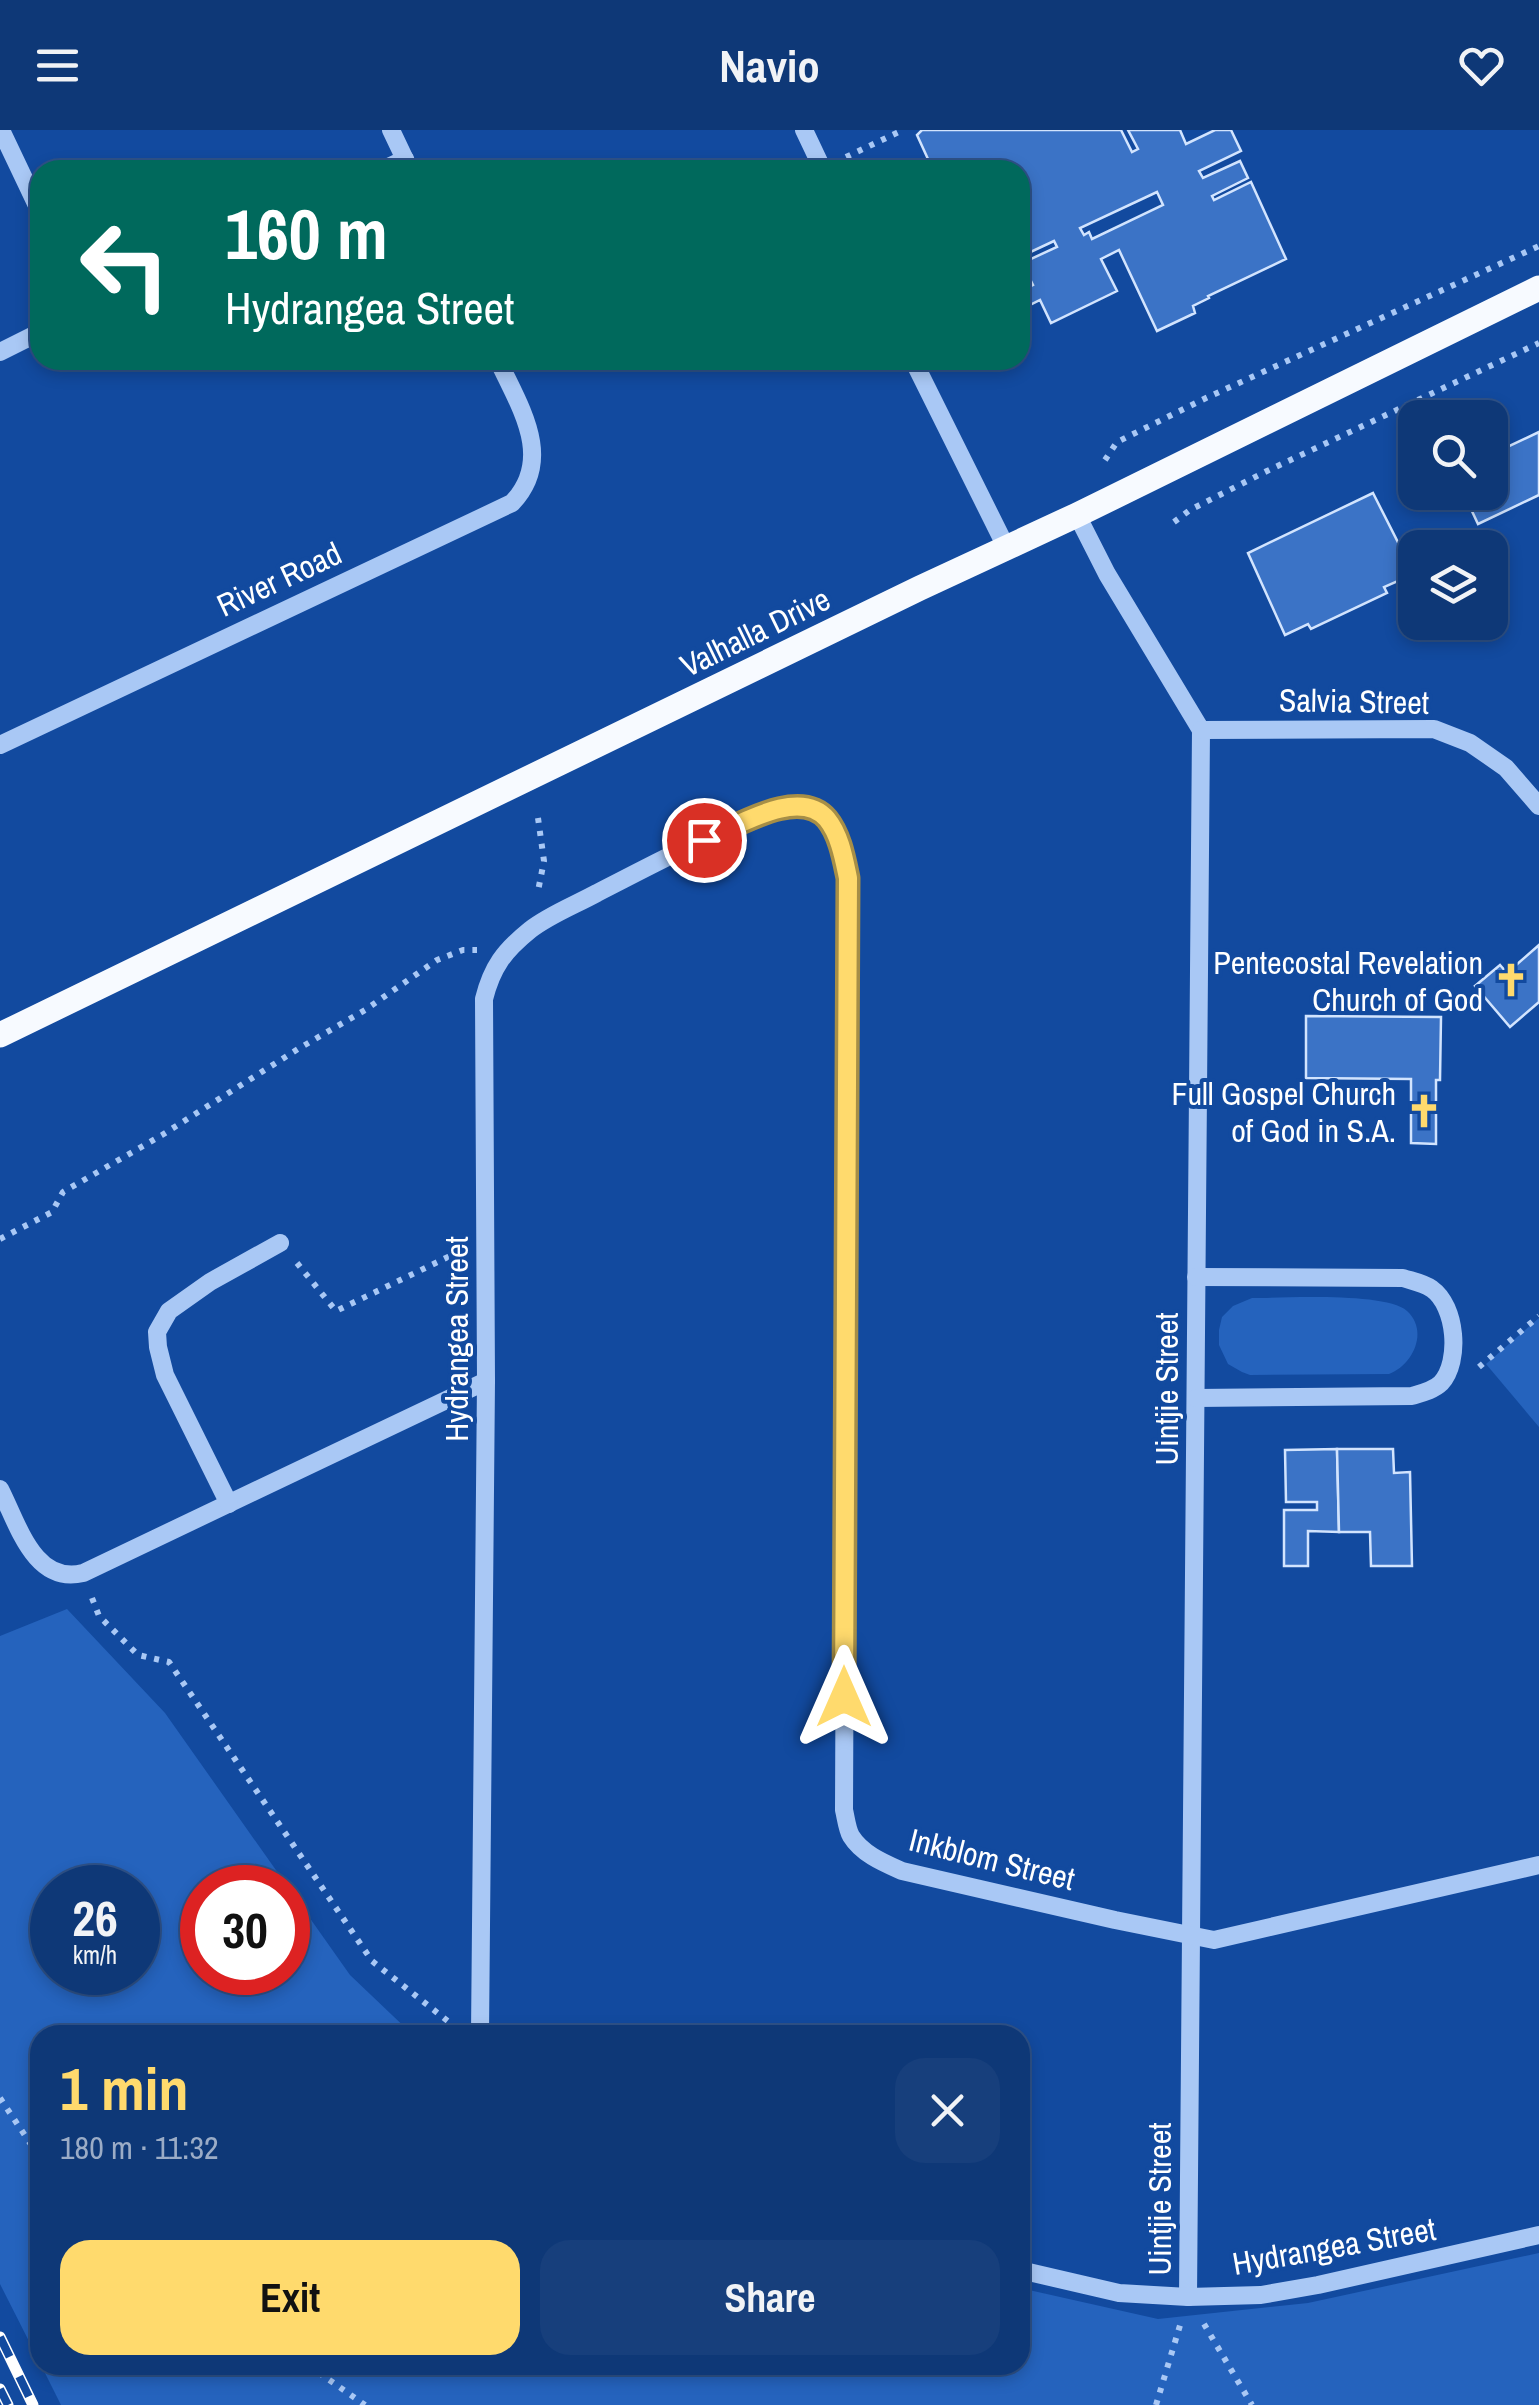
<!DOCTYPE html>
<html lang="en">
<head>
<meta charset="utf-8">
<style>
	:root { --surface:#0e3877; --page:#173f7c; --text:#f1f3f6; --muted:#9bacc6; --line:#2e5289; --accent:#ffda6d }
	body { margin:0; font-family:"Archivo Narrow",sans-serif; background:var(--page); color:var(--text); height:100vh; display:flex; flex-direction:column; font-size:38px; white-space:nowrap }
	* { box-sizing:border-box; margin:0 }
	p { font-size:32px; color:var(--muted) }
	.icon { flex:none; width:55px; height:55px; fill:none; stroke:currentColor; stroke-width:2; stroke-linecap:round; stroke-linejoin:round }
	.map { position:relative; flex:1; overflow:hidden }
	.side { position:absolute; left:30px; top:1895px; width:1000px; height:350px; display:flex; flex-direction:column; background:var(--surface); border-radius:30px; box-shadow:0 5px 15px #0003,0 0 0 2px var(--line) }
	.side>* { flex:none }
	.hud { position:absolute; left:30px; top:30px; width:1000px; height:210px; border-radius:30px; box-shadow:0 5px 15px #0003,0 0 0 2px var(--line); background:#00695c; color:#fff; overflow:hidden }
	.controls { position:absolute; left:1398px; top:270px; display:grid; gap:20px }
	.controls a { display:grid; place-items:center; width:110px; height:110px; border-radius:20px; background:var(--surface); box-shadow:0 5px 15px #0003,0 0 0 2px var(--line); font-size:50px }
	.speed { position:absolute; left:30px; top:1735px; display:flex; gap:20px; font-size:50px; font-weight:700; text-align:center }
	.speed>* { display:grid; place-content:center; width:130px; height:130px; border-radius:50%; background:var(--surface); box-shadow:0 5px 15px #0003,0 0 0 2px var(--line); line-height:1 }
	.speed small { font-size:25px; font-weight:400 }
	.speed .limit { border:15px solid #d22; background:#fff; color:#111 }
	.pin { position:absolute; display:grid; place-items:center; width:85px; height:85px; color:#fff; margin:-42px; border:5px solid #fff; border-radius:50%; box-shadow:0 2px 10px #0007 }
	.me { position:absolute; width:110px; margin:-55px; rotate:0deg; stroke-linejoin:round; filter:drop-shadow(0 0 8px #0008) }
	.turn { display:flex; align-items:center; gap:35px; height:210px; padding:0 30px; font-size:45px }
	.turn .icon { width:130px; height:130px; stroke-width:2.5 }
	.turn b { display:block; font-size:70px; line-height:85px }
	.round { display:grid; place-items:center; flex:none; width:105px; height:105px; border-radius:30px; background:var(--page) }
	.summary { display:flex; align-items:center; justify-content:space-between; height:170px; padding:0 30px }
	h1 { font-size:60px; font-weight:700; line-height:75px; color:var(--accent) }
	.button { display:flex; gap:20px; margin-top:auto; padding:20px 30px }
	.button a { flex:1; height:115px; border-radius:30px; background:var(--accent); color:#111; font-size:40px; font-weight:700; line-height:115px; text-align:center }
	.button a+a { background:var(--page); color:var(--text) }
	header { display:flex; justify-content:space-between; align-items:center; height:130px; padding:0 30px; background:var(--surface); font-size:45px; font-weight:700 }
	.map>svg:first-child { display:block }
</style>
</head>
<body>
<header><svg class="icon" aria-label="menu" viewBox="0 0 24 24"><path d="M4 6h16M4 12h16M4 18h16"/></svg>Navio<svg class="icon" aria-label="heart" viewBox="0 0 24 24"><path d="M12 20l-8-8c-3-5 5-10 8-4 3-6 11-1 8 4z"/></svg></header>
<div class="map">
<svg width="1539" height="2275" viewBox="0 0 1539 2275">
	<rect width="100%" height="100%" fill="#124a9f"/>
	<!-- green -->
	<g fill="#2563bd" fill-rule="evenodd">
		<path d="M1252,1168C1284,1168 1386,1162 1407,1181C1429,1201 1413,1235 1389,1244L1250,1245L1242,1242L1228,1234L1219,1215V1200L1222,1187L1233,1176Z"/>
		<path d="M1539,1188V1297L1486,1234Z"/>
		<path d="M67,1479L165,1583L350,1845L413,1905H40V2233L0,2154V1506ZM52,1758H138V1842H52ZM202,1758H288V1842H202Z"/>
		<path d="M1539,2123V2275H61L41,2235H1020V2158L1158,2189L1308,2173Z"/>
	</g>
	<!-- building -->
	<g fill="#3b73c6" stroke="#d2e4fe" stroke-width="2.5" fill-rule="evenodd">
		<path d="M922,0H1121L1132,22L1138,19L1128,0H1180L1186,14L1215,0H1231L1241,21L1199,41L1203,48L1240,31L1248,48L1212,66L1214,70L1251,52L1286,129L1208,166L1209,168L1193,176L1195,183L1157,201L1119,120L1101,129L1117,161L1051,193L1040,170L1020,180V162L1033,155L1022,133L1057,117L1054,111L1020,127V40H933L917,5ZM1157,62L1163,75L1092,109L1089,102L1084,105L1080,98Z"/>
		<path d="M1539,302V365L1478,394L1463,362H1490V325Z"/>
		<path d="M1373,363L1414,444L1384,457L1387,463L1311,499L1308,494L1285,505L1248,423Z"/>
		<path d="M1539,815V872L1510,897L1475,856L1500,835L1507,843Z"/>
		<path d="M1306,886L1441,887L1440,950H1436V1014L1411,1013V949L1306,948Z"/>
		<path d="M1337,1319L1339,1402L1308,1401V1436H1284V1380H1317V1372H1286L1285,1320Z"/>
		<path d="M1337,1319H1393L1394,1343L1410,1342L1412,1436H1371L1370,1402H1339Z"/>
	</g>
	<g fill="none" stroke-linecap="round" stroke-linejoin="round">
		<!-- path -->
		<g stroke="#a9c8f5" stroke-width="6" stroke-dasharray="5 8" stroke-linecap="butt">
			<path d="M846,27L903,0"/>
			<path d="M1105,330L1117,312L1206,268L1539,116"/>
			<path d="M1174,392L1190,380L1267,341L1539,213"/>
			<path d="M538,688L544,731L538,761"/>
			<path d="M0,1109L52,1082L63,1062L162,1005L298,919L365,880L437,830L463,820H477"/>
			<path d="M297,1133L336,1181L448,1127L460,1126"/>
			<path d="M1479,1237L1539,1186"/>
			<path d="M92,1468L99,1486L138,1525L169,1532L372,1831L454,1896"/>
			<path d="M0,1968L40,2028"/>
			<path d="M1204,2194L1252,2275"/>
			<path d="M308,2235L365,2275"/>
			<path d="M1156,2275L1181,2192"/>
		</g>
		<!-- minor -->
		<g stroke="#a9c8f5" stroke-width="18">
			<path d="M1,0L40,82"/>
			<path d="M391,0L410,40"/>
			<path d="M804,0L823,40"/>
			<path d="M382,40L405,29"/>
			<path d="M0,222L40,202"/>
			<path d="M913,230L1007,419"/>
			<path d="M1077,385L1107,444L1201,600L1188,2167"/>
			<path d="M1201,600L1434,599L1470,613L1506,638L1539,676"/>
			<path d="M0,615L512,373C555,328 519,276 498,230"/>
			<path d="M1196,1268L1412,1266C1422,1263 1434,1260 1441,1253C1461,1231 1456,1176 1432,1159C1424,1153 1412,1151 1403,1148L1196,1147"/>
			<path d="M0,1359C18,1394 34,1455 83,1443L486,1251"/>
			<path d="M229,1374L165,1245L158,1217L157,1202L169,1181L210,1152L280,1113"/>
			<path d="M480,1905L486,1251L484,869C492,837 504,821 530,800C549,785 575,775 597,763C654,734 711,703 772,681C783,677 797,673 809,677C836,686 843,724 848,748L844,1680C846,1688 847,1699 851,1706C862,1724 884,1733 902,1741L1115,1790L1214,1810L1539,1735"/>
			<path d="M1020,2140L1119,2163L1188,2167L1261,2165L1318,2155L1539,2105"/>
		</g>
		<!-- major -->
		<path stroke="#f7faff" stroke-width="25" d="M0,905L920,458L1077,385L1539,158"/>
		<!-- rail casing -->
		<g stroke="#fff" stroke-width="11">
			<g id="rail">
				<path d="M0,2207L33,2275"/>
				<path d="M0,2259L8,2275"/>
			</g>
		</g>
		<!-- rail -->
		<use href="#rail" stroke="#124a9f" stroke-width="8" stroke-dasharray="22" stroke-linecap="butt"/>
	</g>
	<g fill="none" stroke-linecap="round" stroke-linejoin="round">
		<!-- route casing -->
		<g stroke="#a68e47" stroke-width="25">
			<path id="route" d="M704,710C736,697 799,656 827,689C840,705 844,729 848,748L844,1567"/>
		</g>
		<!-- route -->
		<use href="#route" stroke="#ffda6d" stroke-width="18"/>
	</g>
	<!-- icons -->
	<defs>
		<g id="church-bare" transform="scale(2.7)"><path d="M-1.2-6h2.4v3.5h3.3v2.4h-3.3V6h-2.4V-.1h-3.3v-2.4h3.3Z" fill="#ffda6d" stroke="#124a9f" stroke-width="2.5" paint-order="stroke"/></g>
	</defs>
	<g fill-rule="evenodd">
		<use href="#church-bare" x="1511" y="850"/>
		<use href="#church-bare" x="1424" y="981"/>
	</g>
	<g text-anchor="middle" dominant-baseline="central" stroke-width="8" stroke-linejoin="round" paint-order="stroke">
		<!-- street labels -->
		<g font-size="32" fill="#fff" stroke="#124a9f">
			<text transform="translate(279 449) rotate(-25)">River Road</text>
			<text transform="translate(755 502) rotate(-26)">Valhalla Drive</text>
			<text transform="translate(1354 571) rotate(1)">Salvia Street</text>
			<text transform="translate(456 1209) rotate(-90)">Hydrangea Street</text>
			<text transform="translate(1166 1259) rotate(-90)">Uintjie Street</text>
			<text transform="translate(992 1729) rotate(14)">Inkblom Street</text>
			<text transform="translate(1159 2069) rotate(-90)">Uintjie Street</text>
			<text transform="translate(1334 2116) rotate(-10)">Hydrangea Street</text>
		</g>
		<!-- poi labels -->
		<g font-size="32" fill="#fff" stroke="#124a9f" text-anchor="end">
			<text x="1483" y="832">Pentecostal Revelation<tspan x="1483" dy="37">Church of God</tspan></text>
			<text x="1396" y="963">Full Gospel Church<tspan x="1396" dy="37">of God in S.A.</tspan></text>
		</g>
	</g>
</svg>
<div class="controls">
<a><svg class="icon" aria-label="search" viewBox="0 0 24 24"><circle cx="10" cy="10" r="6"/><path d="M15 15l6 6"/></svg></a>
<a><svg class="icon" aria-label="layers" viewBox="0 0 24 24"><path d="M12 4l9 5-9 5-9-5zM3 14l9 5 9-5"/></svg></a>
</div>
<div class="speed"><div>26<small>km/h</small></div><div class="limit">30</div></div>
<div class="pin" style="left:704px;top:710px;background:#d93025"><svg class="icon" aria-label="arrive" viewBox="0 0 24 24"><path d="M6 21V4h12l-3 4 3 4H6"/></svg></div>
<svg class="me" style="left:844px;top:1567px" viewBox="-20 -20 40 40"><path d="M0-17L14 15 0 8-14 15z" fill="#ffda6d" stroke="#fff" stroke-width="4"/></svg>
<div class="hud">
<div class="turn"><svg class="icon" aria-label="left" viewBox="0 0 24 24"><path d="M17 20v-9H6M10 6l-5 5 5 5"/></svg><div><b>160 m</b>Hydrangea Street</div></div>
</div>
<section class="side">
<div class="summary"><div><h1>1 min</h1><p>180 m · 11:32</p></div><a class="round"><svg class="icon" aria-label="close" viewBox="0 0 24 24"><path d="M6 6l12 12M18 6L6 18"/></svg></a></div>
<div class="button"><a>Exit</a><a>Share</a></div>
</section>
</div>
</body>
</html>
